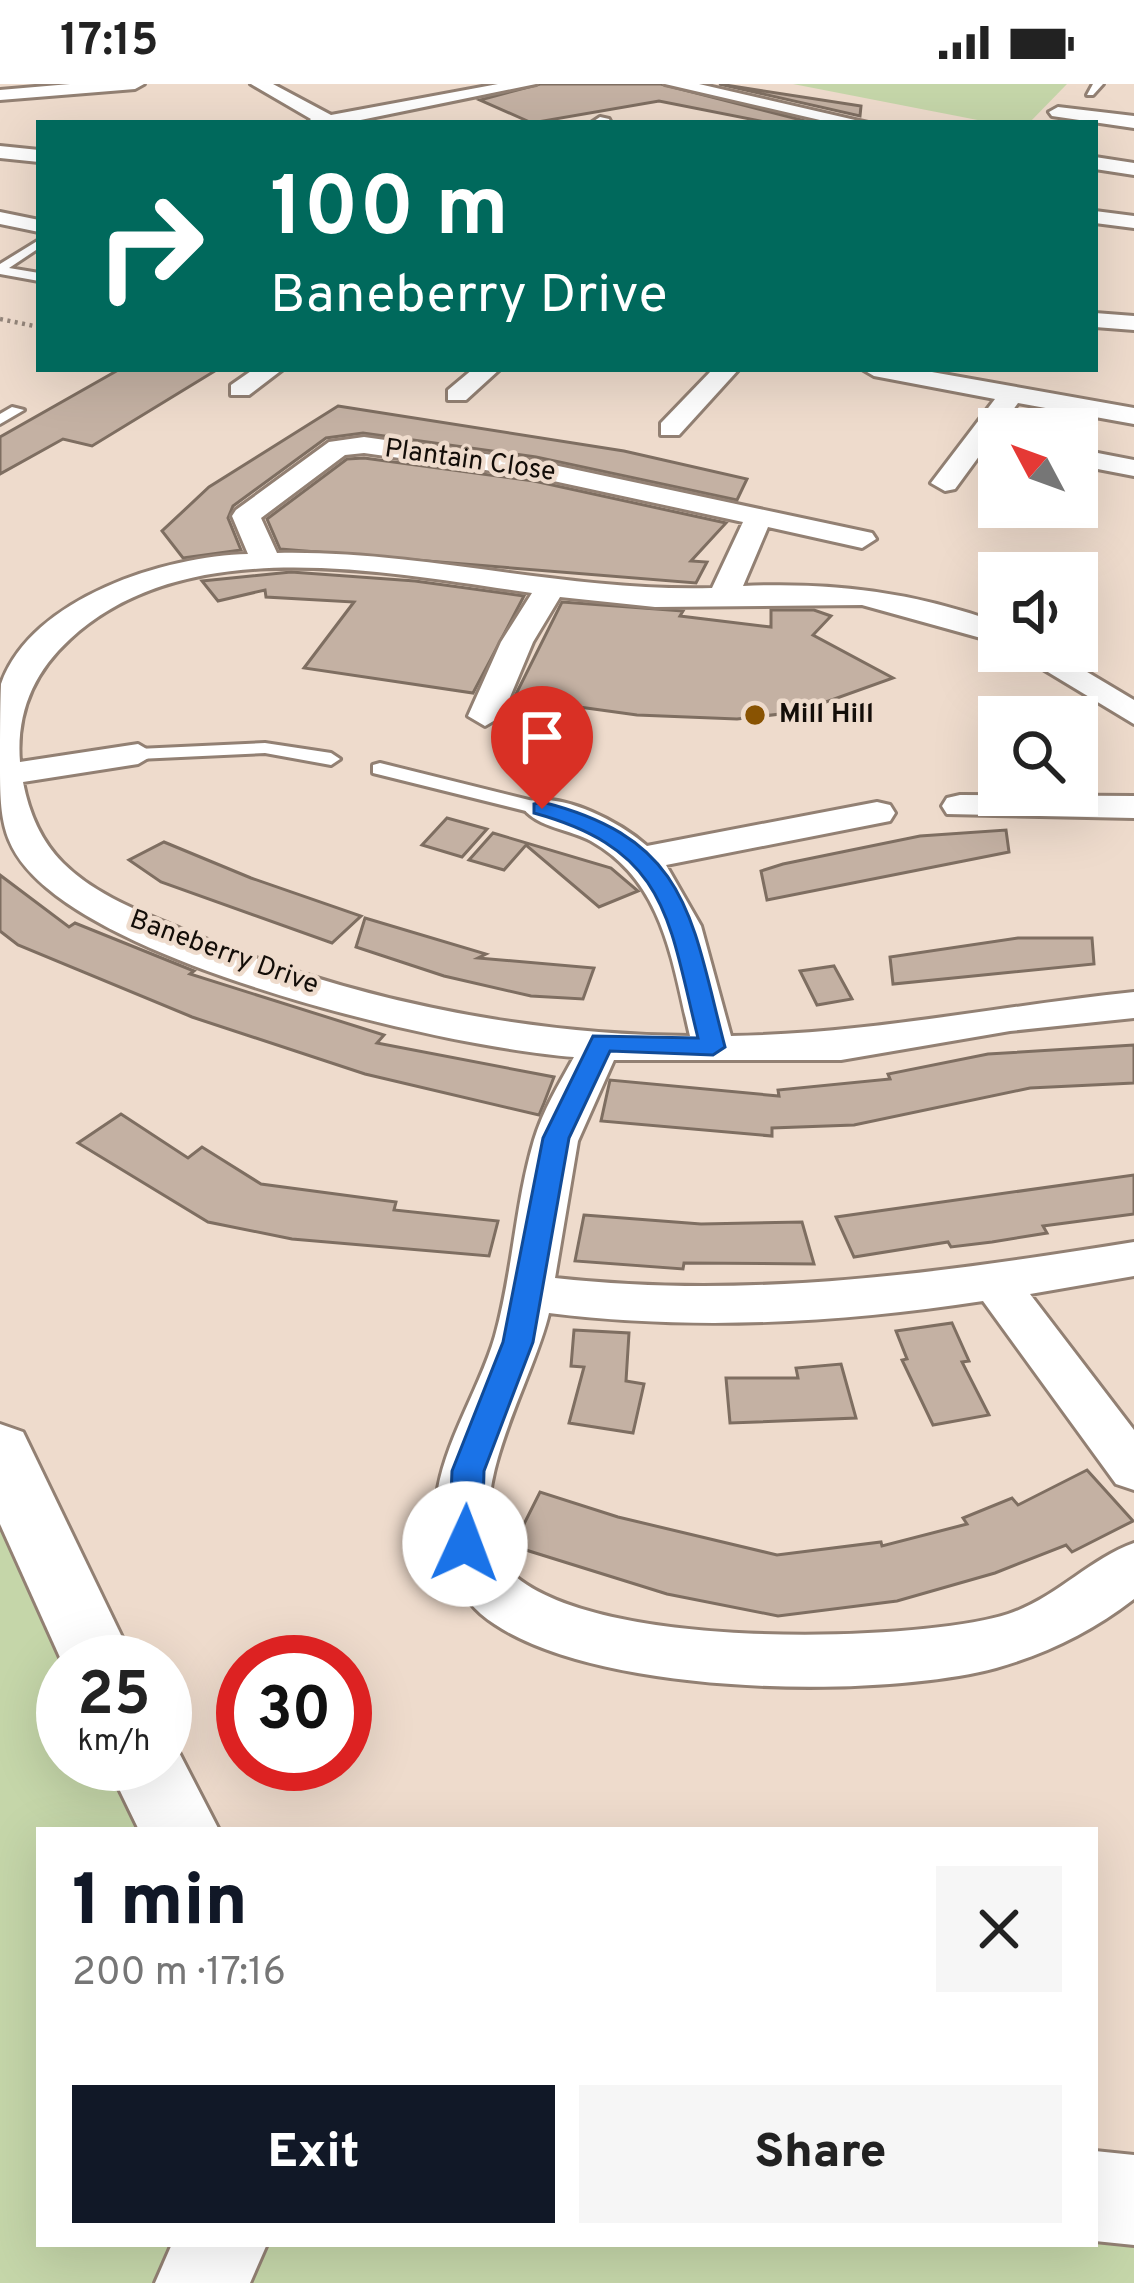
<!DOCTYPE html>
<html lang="en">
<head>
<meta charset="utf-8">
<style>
	:root { --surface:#fff; --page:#f6f6f6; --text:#222; --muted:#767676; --accent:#111827 }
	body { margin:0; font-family:Overpass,sans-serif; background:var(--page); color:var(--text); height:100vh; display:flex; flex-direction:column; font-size:45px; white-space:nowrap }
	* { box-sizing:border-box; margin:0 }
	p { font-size:39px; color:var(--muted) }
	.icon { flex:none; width:66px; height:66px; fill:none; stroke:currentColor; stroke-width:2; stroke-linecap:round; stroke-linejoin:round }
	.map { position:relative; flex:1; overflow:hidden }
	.panel { position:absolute; left:36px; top:1743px; width:1062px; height:420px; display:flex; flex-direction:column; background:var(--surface); border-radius:0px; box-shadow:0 12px 48px #0002 }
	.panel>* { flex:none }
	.top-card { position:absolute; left:36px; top:36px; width:1062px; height:252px; border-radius:0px; box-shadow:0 12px 48px #0002; background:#00695c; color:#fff; overflow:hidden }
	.needle { width:78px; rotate:311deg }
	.fabs { position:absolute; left:978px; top:324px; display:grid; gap:24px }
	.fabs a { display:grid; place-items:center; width:120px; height:120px; border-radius:0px; background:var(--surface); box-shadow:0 12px 48px #0002; font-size:60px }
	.speed { position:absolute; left:36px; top:1551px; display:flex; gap:24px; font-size:60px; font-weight:700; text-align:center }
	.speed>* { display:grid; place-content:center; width:156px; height:156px; border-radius:50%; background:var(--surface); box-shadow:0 12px 48px #0002; line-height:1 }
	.speed small { font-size:30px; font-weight:400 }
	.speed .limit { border:18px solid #d22; background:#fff; color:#111 }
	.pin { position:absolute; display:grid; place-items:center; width:102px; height:102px; color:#fff; margin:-123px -51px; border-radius:50% 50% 50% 0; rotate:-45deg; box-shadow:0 0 12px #0007 }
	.pin .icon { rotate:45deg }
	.me { position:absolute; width:132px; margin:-66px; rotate:2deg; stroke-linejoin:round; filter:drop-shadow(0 0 9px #0008) }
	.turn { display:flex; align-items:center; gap:42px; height:252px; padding:0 36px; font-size:54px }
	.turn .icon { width:156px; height:156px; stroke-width:2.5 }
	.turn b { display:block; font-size:84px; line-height:102px }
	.round { display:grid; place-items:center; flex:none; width:126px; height:126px; border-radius:0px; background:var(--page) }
	.overview { display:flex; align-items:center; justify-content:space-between; height:204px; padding:0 36px }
	h1 { font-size:72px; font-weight:800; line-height:90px; color:var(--accent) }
	.action { display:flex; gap:24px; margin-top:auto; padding:24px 36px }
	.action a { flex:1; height:138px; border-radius:0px; background:var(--accent); color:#fff; font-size:48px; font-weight:800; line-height:138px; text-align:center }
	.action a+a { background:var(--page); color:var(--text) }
	.status { display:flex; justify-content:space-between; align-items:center; height:84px; padding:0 60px; background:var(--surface); direction:ltr }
	.status svg { height:33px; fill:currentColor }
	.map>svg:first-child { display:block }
</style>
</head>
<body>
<div class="status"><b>17:15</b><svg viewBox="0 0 49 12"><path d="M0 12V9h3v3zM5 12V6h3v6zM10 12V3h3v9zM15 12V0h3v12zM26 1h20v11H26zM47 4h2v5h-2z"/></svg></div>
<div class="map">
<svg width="1134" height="2199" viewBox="0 0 1134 2199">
	<rect width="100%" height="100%" fill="#eedbcc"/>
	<!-- green -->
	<g fill="#c5d6a9">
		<path d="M793,0H1067L1029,39H993Z"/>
		<path d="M0,1367L63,1578V1680H145L180,1746H39V2160H1095V2112L1134,2116V2199H0Z"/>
	</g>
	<!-- building -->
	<g fill="#c4b1a3" stroke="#7e6e61" stroke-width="3">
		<path d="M540,0H661L813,39H770L659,17L532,39L480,16Z"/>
		<path d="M719,0L861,22L860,32Z"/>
		<path d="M120,285H218L92,362L63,355L0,390V353Z"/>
		<path d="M338,322L624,367L747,395L737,416L536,373L363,349L326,354L233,422L228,434L241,466L183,474L162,447L209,403Z"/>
		<path d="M364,374L534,397L726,439L691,477L707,478L696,499L280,465L267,435L347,375Z"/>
		<path d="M291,488L415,497L524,512L473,609L304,584L354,518L266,513L265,506L218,517L202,497Z"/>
		<path d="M562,518L683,527L680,532L771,543V526H814L831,532L813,551L893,594L798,628L737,635L637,631L514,614Z"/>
		<path d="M447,734L487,745L462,773L422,761Z"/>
		<path d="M1006,746L1009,768L767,816L761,787L783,780L920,752Z"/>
		<path d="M493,749L611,784L638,807L599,823L526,761L504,786L469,776Z"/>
		<path d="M164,758L251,794L361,832L332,859L161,798L129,776Z"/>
		<path d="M0,791L69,843L75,839L194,887L190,890L384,951L377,959L554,993L544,1019L539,1031L365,990L192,933L18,861L0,847Z"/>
		<path d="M365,834L486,870L478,874L594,884L583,915L531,912L444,892L356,863Z"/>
		<path d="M1018,854H1092L1094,880L893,900L890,873Z"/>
		<path d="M834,882L852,915L817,921L800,887Z"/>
		<path d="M1134,961V999L1030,1004L854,1041L772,1044V1052L601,1037L610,996L779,1012L778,1006L890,995L888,990L988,970Z"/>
		<path d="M121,1030L188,1074L202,1063L261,1100L396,1118L394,1126L498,1137L489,1172L292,1155L208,1138L78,1059Z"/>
		<path d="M1134,1091V1130L1043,1142L1047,1149L992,1158L951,1163L948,1158L854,1173L836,1133Z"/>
		<path d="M584,1131L701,1140L802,1138L814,1180L684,1179L683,1185L575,1177Z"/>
		<path d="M952,1239L969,1277L962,1278L989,1331L933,1341L902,1276L907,1275L896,1247Z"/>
		<path d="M574,1246L629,1249L626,1297L644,1300L633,1349L569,1339L584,1283L571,1282Z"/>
		<path d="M841,1280L856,1334L730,1339L726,1294H798L796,1284Z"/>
		<path d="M1087,1386L1133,1437L1072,1468L1066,1461L995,1489L897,1517L778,1532L667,1510L513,1462L540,1408L618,1433L777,1471L881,1458L882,1462L967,1440L963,1434L1012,1414L1018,1421Z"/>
	</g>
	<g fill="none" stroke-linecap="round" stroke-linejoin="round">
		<!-- service casing -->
		<g stroke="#928073" stroke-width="6">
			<g id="service">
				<path d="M1093,0H1103L1093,11H1087Z"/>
				<path d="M39,156V164L9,184L39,189V197L0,190V180Z"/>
				<path d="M12,323L24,326L0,340V330Z"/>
				<path d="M265,659L331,669L340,675L331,681L265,669L138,675L129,670L138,665Z"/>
				<path d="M380,679L549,721L552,725L542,731L373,689V681Z"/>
			</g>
		</g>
		<!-- minor casing -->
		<g stroke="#928073" stroke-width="6">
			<g id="minor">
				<path d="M70,0H144L135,5L0,16V6Z"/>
				<path d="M251,0H273L331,31L498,0H536L346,39H307L311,35Z"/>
				<path d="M665,0H699L868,39H833Z"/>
				<path d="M1058,23L1134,32V44L1052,32L1049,28Z"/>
				<path d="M600,33L609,35L611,39H591Z"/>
				<path d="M0,62L39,66V78L0,74Z"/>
				<path d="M1095,73L1134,79V91L1095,85Z"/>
				<path d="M1095,127L1134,132V144L1095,139Z"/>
				<path d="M0,128L39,136V148L0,140Z"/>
				<path d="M1095,229L1134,232V246L1095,243Z"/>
				<path d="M254,285H283L249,311H231V301Z"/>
				<path d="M473,285H500L466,316H448V306Z"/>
				<path d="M713,285H739L679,351H661V339Z"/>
				<path d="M862,285H915L1134,324V340L1018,319L955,405L945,407L931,399L995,315L874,292Z"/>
				<path d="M364,353L535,377L872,449L876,455L862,464L768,443L743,502C833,498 914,508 999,539V559L862,521L655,523L560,513L533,558L502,632L485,642L468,632L501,558L532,509C387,489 188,446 70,555C34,588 16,628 20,678L138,660L155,670L138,680L23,698C29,729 41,757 63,779C95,811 141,828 183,846C344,913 517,951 690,952C672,877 664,798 591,757C572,746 537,743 524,725L529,717C565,709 621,739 647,762L877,718L890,721L895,729L890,737L666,781L701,842L731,952C867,950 999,922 1134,908V934L1010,947L841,976H614L578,1057L555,1194C751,1216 941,1189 1134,1158V1192L1030,1210L1134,1346V1406L1116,1400L983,1217C839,1239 694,1247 549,1229C534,1295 468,1400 495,1466C539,1571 916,1560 1008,1530C1055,1515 1089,1475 1134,1459V1515C1093,1547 1046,1570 996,1584C877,1616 579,1613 481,1530C463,1514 451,1492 442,1469C416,1396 476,1320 495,1252C513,1188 515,1120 534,1056C543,1026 559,1000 574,973C440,962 148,890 47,804C2,766 0,737 0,682C0,658 0,623 1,600C32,513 166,472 248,470L232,432L236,426L329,358ZM364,369L535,393L743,438L712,504C566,508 423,466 277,469L261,434L345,371Z"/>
				<path d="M1077,365L1134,376V392L1077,381Z"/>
				<path d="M1013,567H1052L1134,616V640Z"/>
				<path d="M960,711L1134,712V734L947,730L942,722L947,714Z"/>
			</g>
		</g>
		<!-- tertiary casing -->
		<g stroke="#928073" stroke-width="6">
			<g id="tertiary">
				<path d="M0,1340L23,1348L134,1578L63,1580L0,1440Z"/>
				<path d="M165,1653L172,1655L219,1746H139L107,1680H165Z"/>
				<path d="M1095,2067L1134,2071V2161L1095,2157Z"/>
				<path d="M172,2160H267L250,2199H155Z"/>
			</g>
		</g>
		<!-- path -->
		<path stroke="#94867b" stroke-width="4.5" stroke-dasharray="3 4.5" stroke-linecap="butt" d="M0,235L39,243"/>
		<!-- service -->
		<use href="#service" fill="#fff" fill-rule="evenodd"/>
		<!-- minor -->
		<use href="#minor" fill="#fff" fill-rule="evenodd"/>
		<!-- tertiary -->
		<use href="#tertiary" fill="#fff" fill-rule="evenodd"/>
	</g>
	<!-- route -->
	<path fill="#1a73e8" stroke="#114b97" stroke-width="3" d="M542,718C689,755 691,833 725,963L713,971L610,967L569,1054L533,1258L484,1387L482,1460L477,1470H454L449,1460L452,1387L503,1258L543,1054L593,952L698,954C668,834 668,766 534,729V720Z"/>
	<!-- markers -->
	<circle fill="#895302" stroke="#eedbcc" stroke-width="4.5" cx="755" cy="631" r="12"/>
	<g text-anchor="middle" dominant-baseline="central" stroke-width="9" stroke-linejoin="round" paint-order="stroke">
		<!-- far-street labels -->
		<g font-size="27" fill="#130d08" stroke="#eedbcc">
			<text transform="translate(470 377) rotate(8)">Plantain Close</text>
			<text transform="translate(224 869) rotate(20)">Baneberry Drive</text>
		</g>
		<!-- far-poi labels -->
		<g font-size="27" font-weight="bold" fill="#130d08" stroke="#eedbcc" text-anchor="start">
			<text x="779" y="631">Mill Hill</text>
		</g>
	</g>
</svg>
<div class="fabs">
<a><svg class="needle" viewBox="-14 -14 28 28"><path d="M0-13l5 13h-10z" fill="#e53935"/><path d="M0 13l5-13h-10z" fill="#767676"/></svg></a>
<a><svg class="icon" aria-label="sound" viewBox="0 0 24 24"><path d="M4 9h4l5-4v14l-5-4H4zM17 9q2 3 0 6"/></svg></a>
<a><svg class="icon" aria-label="search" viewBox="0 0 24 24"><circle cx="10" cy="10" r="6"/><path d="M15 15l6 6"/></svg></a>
</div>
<div class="speed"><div>25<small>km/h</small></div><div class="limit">30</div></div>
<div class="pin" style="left:542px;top:725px;background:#d93025"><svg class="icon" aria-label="arrive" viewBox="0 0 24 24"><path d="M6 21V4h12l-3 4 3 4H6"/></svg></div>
<svg class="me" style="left:465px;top:1460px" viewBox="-20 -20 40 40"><circle r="19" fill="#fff"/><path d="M0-13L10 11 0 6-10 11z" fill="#1a73e8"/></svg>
<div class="top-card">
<div class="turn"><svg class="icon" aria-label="right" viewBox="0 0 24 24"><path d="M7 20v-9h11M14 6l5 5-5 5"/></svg><div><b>100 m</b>Baneberry Drive</div></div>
</div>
<section class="panel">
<div class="overview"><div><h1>1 min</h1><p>200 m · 17:16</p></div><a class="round"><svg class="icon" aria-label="close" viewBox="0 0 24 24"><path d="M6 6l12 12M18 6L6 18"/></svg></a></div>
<div class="action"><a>Exit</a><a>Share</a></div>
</section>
</div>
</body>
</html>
